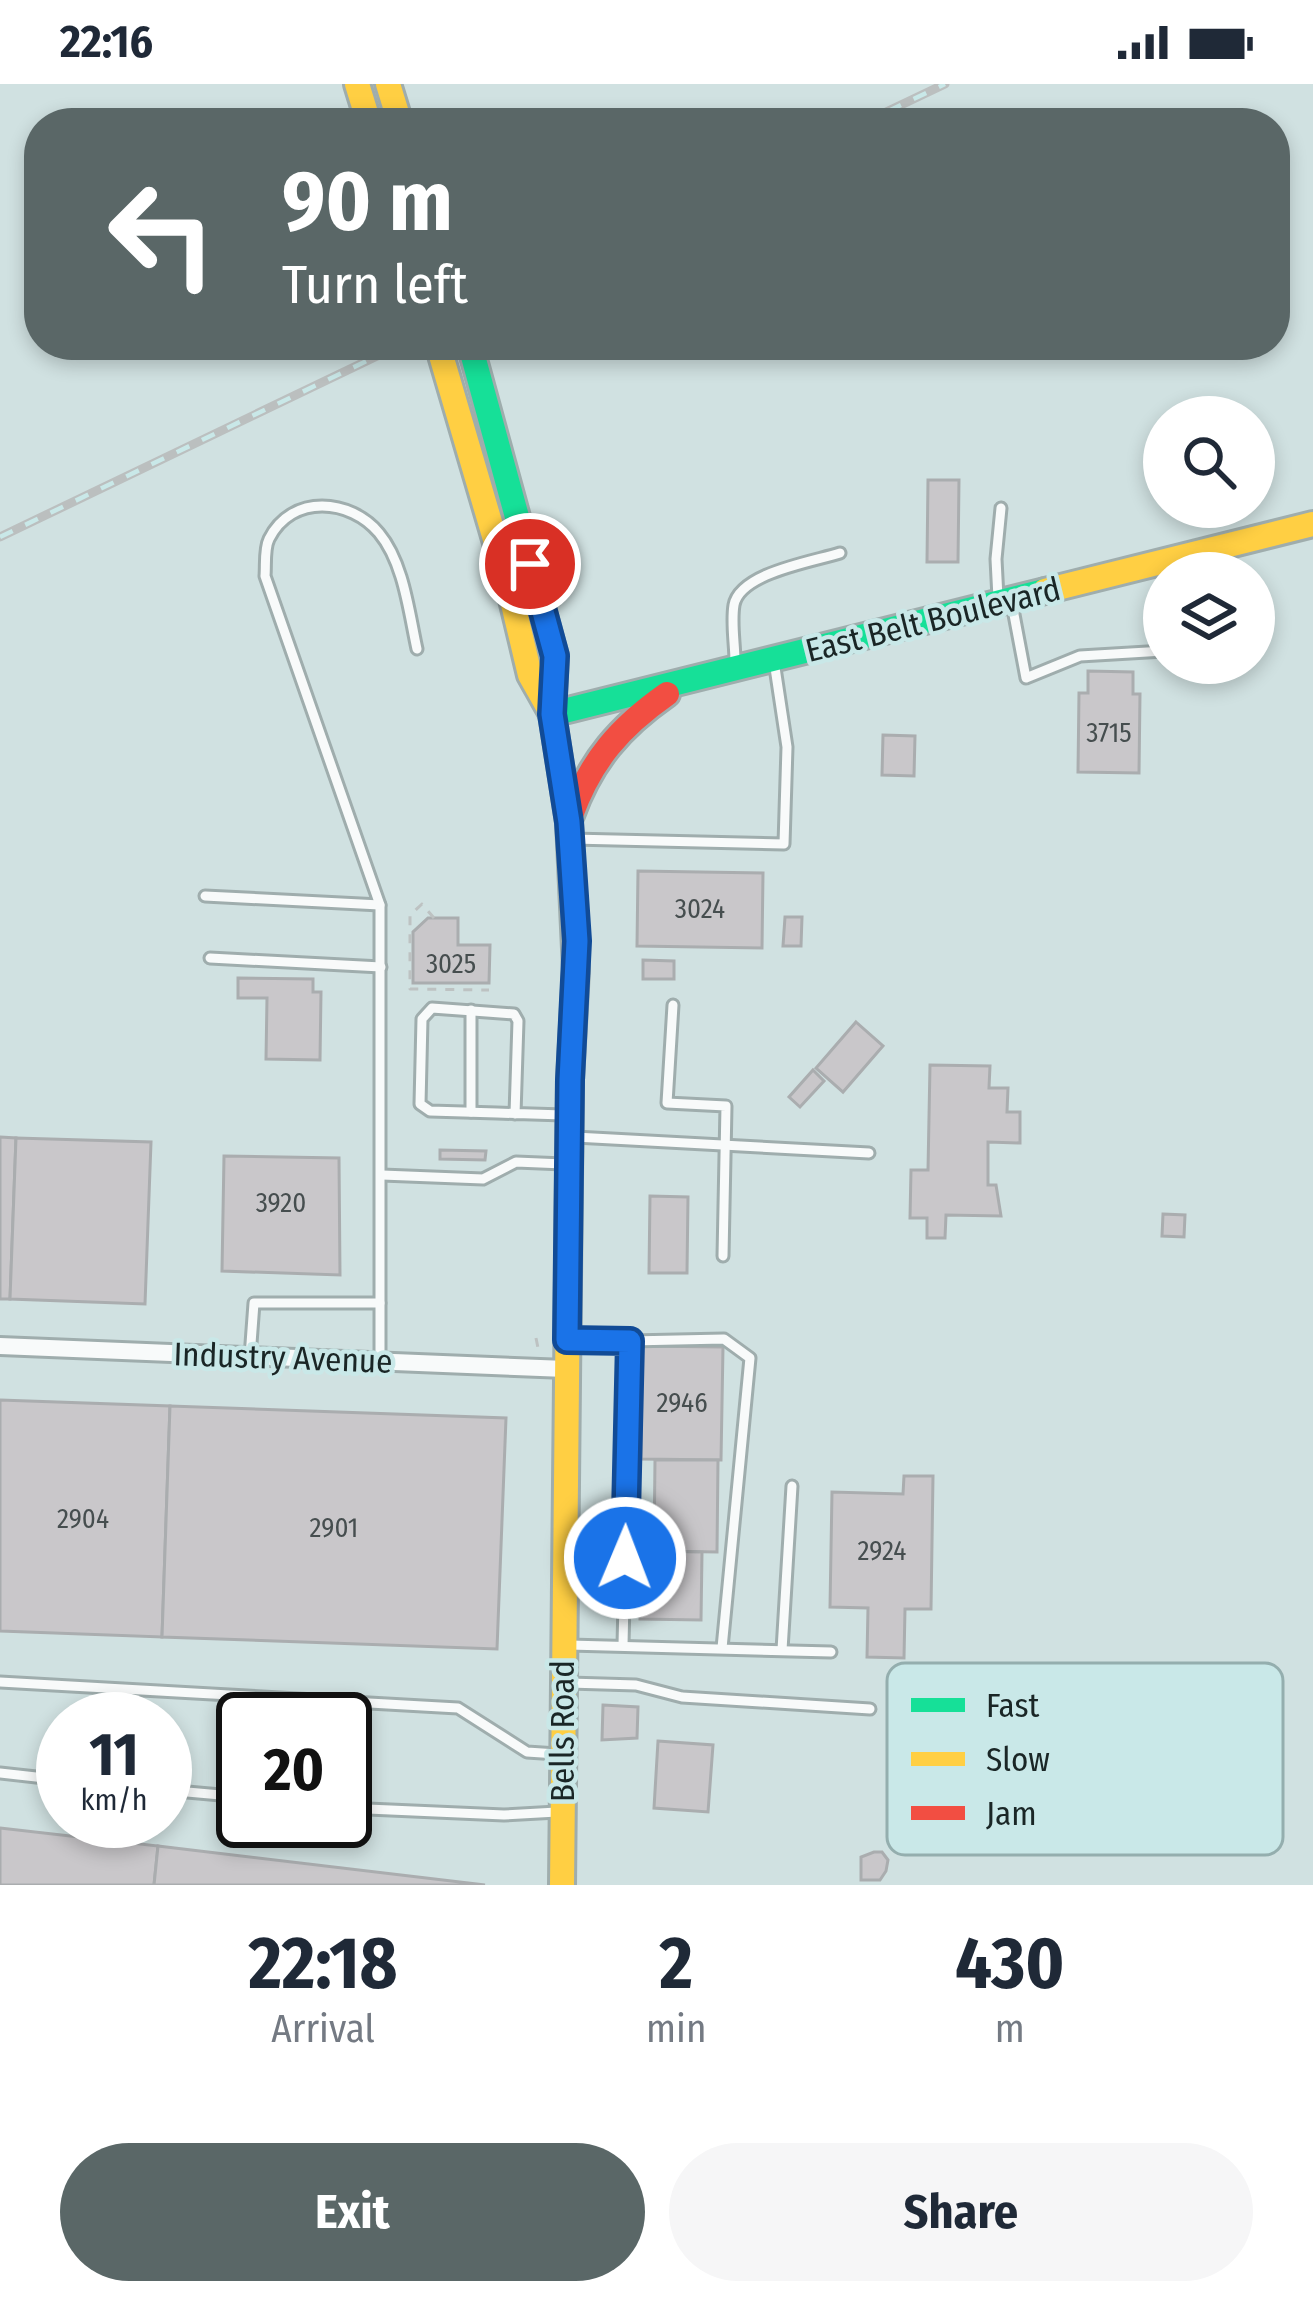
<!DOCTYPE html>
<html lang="en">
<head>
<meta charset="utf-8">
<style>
	:root { --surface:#fff; --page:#f6f6f7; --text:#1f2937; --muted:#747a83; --accent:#5a6767 }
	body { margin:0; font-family:"Fira Sans Condensed",sans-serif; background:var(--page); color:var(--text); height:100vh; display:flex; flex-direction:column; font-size:45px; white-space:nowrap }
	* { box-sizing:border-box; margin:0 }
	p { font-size:39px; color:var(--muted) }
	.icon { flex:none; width:66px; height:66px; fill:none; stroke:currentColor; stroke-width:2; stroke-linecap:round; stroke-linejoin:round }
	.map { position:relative; height:1801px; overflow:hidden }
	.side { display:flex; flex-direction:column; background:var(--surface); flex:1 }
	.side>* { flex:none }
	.hud { position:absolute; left:24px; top:24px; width:1266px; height:252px; border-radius:48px; box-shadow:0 6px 18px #0003; background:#5a6767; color:#fff; overflow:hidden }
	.tools { position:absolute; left:1143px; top:312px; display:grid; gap:24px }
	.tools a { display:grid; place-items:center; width:132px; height:132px; border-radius:50%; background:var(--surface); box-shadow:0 6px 18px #0003; font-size:60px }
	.speed { position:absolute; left:36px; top:1608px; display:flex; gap:24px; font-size:60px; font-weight:700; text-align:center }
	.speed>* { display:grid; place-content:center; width:156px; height:156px; border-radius:50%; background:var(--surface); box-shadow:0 6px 18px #0003; line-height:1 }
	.speed small { font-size:30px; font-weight:400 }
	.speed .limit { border:6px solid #111; border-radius:18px; background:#fff; color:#111 }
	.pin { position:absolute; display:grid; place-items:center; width:102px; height:102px; color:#fff; margin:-51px; border:6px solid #fff; border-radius:50%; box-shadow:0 3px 12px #0007 }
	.me { position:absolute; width:132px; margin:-66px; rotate:1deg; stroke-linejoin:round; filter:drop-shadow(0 0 9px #0008) }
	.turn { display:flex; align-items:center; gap:42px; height:252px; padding:0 60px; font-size:54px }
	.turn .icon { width:156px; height:156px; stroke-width:2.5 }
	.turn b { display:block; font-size:84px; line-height:102px }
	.eta { display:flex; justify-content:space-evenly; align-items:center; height:204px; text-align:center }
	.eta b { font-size:72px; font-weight:700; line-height:84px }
	.primary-button { display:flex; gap:24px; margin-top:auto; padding:24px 60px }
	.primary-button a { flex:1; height:138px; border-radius:72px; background:var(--accent); color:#fff; font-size:48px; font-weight:700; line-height:138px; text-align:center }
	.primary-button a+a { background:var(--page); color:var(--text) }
	.status { display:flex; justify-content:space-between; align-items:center; height:84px; padding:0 60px; background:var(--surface); direction:ltr }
	.status svg { height:33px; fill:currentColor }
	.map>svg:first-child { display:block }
</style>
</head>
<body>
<div class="status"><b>22:16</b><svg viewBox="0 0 49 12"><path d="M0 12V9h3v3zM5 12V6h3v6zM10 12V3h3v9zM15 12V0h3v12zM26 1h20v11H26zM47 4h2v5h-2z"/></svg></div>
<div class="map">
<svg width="1313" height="1801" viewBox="0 0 1313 1801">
	<rect width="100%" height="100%" fill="#d0e1e1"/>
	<!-- building -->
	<g fill="#c9c7ca" stroke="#aaadaf" stroke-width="3">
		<path d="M928,396H959L958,478H927Z"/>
		<path d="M1088,587L1133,588V610H1140L1139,689L1078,688L1079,609H1088Z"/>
		<path d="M883,651L915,652L914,692L882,691Z"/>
		<path d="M638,787L763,789L762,864L637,862Z"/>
		<path d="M785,833H802L801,862H783Z"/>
		<path d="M428,834H458V861H490L489,899H413V848Z"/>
		<path d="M643,876L674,877V895H643Z"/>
		<path d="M238,894L313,895V908H321L320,976L266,975L267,914H238Z"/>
		<path d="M856,938L883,962L843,1008L816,984Z"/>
		<path d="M930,981L990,982L989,1004H1008L1007,1028H1020V1059L988,1058V1101H996L1001,1132L946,1131L945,1154H927V1134H910L911,1086H928Z"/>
		<path d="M813,986L824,997L800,1023L789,1013Z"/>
		<path d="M0,1053L16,1054L10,1215H0Z"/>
		<path d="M16,1054L151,1058L145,1220L10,1215Z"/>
		<path d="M440,1066L486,1067L485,1076L440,1075Z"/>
		<path d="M224,1072L339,1074L340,1191L222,1187Z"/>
		<path d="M650,1112L688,1113L687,1189H649Z"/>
		<path d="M1163,1130L1185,1131L1184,1153L1162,1152Z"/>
		<path d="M642,1262L723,1263L721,1376L641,1375Z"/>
		<path d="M0,1316L170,1322L162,1553L0,1547Z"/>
		<path d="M170,1322L506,1334L497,1565L162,1553Z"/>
		<path d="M655,1376H718L717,1468L654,1467Z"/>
		<path d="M904,1392H933L931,1525H905L904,1574L867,1573L868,1524L830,1523L832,1408L903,1410Z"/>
		<path d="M641,1467L702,1468L701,1536L640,1535Z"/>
		<path d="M603,1621L638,1623L637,1654L602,1656Z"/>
		<path d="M658,1657L713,1661L708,1728L654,1724Z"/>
		<path d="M0,1744L158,1762L154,1801H0Z"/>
		<path d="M158,1762L485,1801H154Z"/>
		<path d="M874,1768H882L888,1776L886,1787L880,1796H861V1773Z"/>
	</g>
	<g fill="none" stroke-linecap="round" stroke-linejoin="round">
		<!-- lane casing -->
		<g stroke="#9fadad" stroke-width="15">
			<g id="lane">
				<path d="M998,514L996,475L1001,424"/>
				<path d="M1012,520L1026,594L1080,572L1164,567"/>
				<path d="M735,578C735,560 731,539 734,521C740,489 811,478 840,469"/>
				<path d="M572,755L784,760L787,663L774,577"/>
				<path d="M205,812L380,821"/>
				<path d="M210,874L381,883"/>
				<path d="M673,921L667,1019L726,1022L723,1172"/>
				<path d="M471,1028V926"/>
				<path d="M515,1030L518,937L514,930L432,924L422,935L420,1020L430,1027C475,1028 519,1030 564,1031"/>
				<path d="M575,1053L869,1069"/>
				<path d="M382,1091L483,1095L516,1078L564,1080"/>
				<path d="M569,1256L630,1257L623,1561"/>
				<path d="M630,1257L724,1255L750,1274L722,1564"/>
				<path d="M250,1273L254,1219H380"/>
				<path d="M380,1278V821L265,492C266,481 264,465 269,455C292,409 351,415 379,449C404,479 409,529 417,565"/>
				<path d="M569,1561L831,1568"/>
				<path d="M782,1566L792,1402"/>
				<path d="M0,1598L458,1624L527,1668L557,1670"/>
				<path d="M569,1599L636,1601L682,1613L870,1625"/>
				<path d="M0,1689L63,1696"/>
				<path d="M165,1706L243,1713"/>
				<path d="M345,1724L504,1731L557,1728"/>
			</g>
		</g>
		<!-- street casing -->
		<g stroke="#9fadad" stroke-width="22">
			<path id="street" d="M0,1262L566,1285"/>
		</g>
		<!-- fast casing -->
		<g stroke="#9fadad" stroke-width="30">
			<g id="fast">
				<path d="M470,261L555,572L552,628"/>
				<path d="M576,886L569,738L552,630L1045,507"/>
			</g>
		</g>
		<!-- slow casing -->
		<g stroke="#9fadad" stroke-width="30">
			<g id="slow">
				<path d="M357,0L369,39"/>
				<path d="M388,0L400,39"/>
				<path d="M438,261L509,503L530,591L552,630"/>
				<path d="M1045,507L1313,440"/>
				<path d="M562,1801L570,996L576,886"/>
			</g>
		</g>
		<!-- jam casing -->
		<g stroke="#9fadad" stroke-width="30">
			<path id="jam" d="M571,731C591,676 620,643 667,610"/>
		</g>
		<!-- path -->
		<g stroke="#bdc2c2" stroke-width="3" stroke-dasharray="9 9" stroke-linecap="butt">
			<path d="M434,834L422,820L410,831V905L489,906"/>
			<path d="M536,1254L539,1269"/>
		</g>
		<!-- lane -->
		<use href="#lane" stroke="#f8fafa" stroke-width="9"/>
		<!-- street -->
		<use href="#street" stroke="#f8fafa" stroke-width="16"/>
		<!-- fast -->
		<use href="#fast" stroke="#16e098" stroke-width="24"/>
		<!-- slow -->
		<use href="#slow" stroke="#ffcf43" stroke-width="24"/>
		<!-- jam -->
		<use href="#jam" stroke="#f24e42" stroke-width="24"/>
		<!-- rail casing -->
		<g stroke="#bbbfbf" stroke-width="9">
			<g id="rail">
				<path d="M863,39L945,0"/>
				<path d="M0,453L400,261"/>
			</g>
		</g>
		<!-- rail -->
		<use href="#rail" stroke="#c9e8e8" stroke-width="4.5" stroke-dasharray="14" stroke-linecap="butt"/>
	</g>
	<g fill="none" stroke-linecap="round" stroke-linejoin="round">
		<!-- route casing -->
		<g stroke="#114b97" stroke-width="30">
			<path id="route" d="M530,480L555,572L552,630L569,738L577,857L570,996L567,1256L630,1257L625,1474"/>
		</g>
		<!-- route -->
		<use href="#route" stroke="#1a73e8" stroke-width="21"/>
	</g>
	<g text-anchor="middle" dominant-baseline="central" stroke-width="9" stroke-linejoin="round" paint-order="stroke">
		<!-- number labels -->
		<g font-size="27" fill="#464e4f">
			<text x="1109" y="649">3715</text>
			<text x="700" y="825">3024</text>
			<text x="451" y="880">3025</text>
			<text x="281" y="1119">3920</text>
			<text x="682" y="1319">2946</text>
			<text x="83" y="1435">2904</text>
			<text x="334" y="1444">2901</text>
			<text x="882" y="1467">2924</text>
		</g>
		<!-- street labels -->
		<g font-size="33" fill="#1a2626" stroke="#c9e8e8">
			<text transform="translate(933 536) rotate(-14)">East Belt Boulevard</text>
			<text transform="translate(283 1274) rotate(2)">Industry Avenue</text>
			<text transform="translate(563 1647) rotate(-90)">Bells Road</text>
		</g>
	</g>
	<!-- legend -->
	<rect x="887" y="1579" width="396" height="192" rx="18" fill="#c9e8e8" stroke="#94aeae" stroke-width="3"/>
	<rect x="911" y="1614" width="54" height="14" fill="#16e098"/>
	<rect x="911" y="1668" width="54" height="14" fill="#ffcf43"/>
	<rect x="911" y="1722" width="54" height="14" fill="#f24e42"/>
	<g font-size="33" fill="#1a2626">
		<text x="986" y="1633">Fast</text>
		<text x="986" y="1687">Slow</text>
		<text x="986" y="1741">Jam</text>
	</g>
</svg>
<div class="tools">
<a><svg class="icon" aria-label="search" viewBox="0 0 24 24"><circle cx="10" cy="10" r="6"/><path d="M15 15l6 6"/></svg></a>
<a><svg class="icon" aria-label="layers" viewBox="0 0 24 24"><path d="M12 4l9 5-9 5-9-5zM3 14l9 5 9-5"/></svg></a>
</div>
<div class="speed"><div>11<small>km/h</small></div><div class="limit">20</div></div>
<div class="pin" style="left:530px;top:480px;background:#d93025"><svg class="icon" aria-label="arrive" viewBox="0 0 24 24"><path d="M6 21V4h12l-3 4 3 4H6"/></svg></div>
<svg class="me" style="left:625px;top:1474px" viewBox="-20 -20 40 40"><circle r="17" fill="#1a73e8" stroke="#fff" stroke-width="3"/><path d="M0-11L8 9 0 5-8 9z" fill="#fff"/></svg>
<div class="hud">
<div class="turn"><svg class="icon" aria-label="left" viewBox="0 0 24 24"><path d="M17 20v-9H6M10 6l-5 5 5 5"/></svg><div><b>90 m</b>Turn left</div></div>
</div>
</div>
<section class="side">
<div class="eta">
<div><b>22:18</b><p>Arrival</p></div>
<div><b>2</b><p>min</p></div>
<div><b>430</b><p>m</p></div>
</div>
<div class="primary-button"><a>Exit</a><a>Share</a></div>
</section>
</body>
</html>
